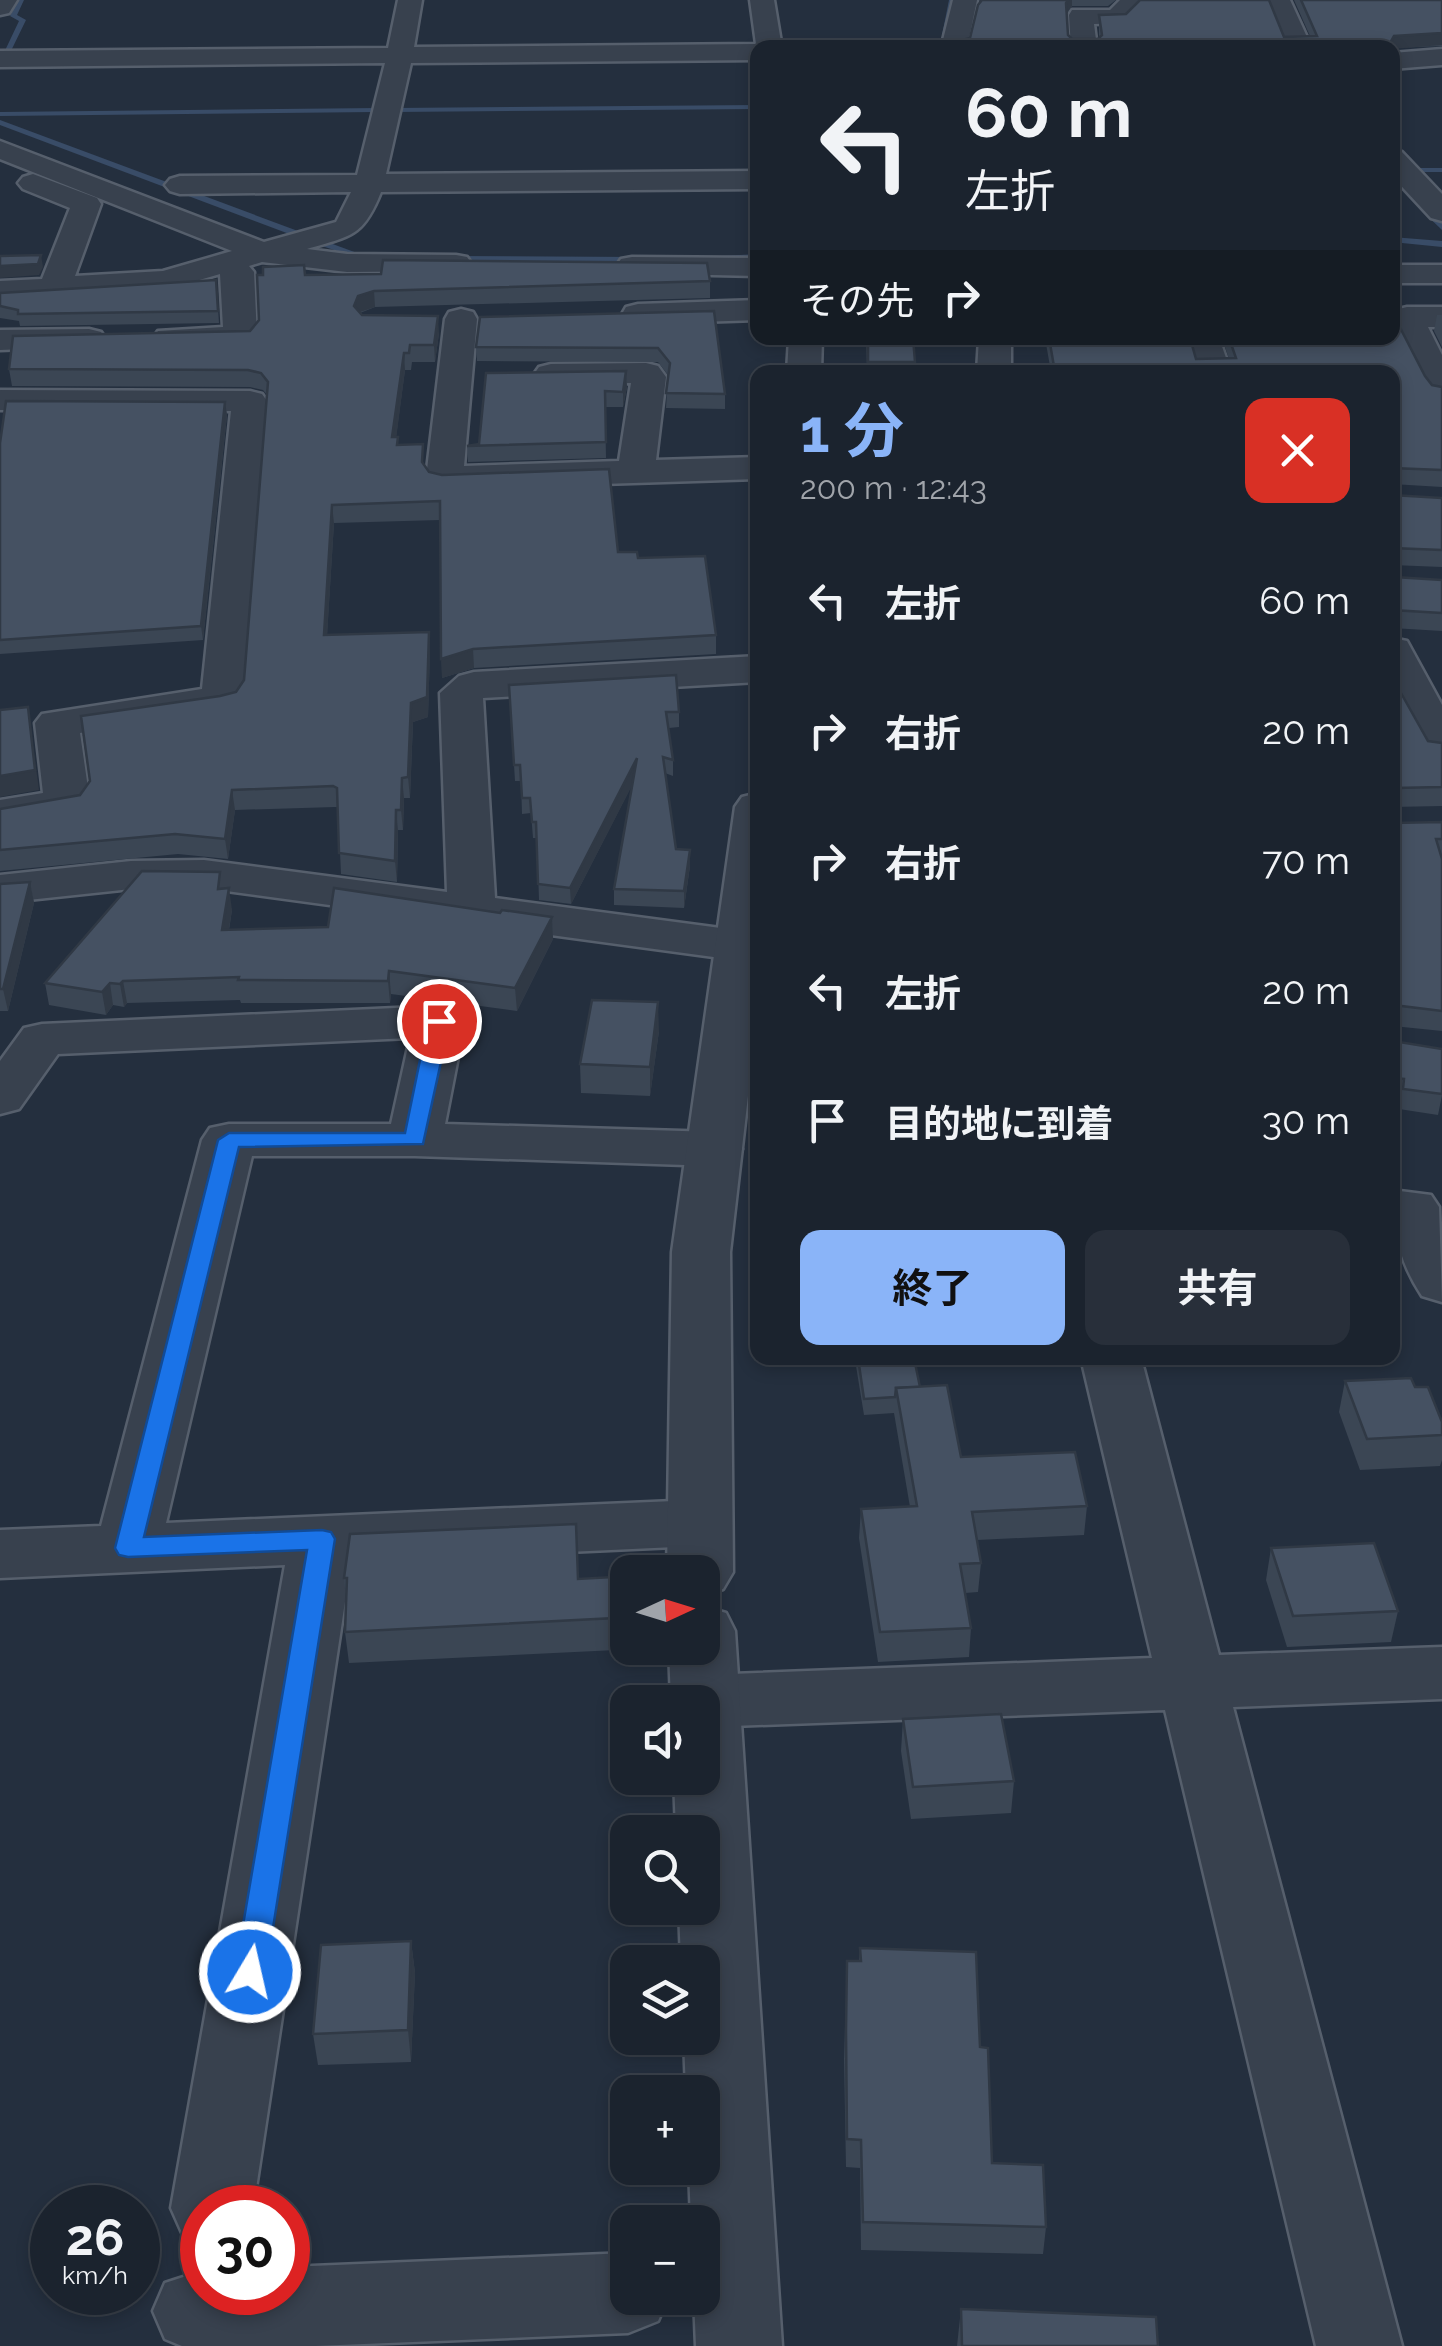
<!DOCTYPE html>
<html lang="ja">
<head>
<meta charset="utf-8">
<style>
	:root { --surface:#1b232e; --page:#282f3a; --text:#f1f3f6; --muted:#a0a4aa; --line:#39404a; --accent:#8ab4f8 }
	body { margin:0; font-family:Raleway,"Noto Sans JP",sans-serif; background:var(--page); color:var(--text); height:100vh; display:flex; flex-direction:column; font-size:38px; white-space:nowrap }
	* { box-sizing:border-box; margin:0 }
	p { font-size:32px; color:var(--muted) }
	.icon { flex:none; width:55px; height:55px; fill:none; stroke:currentColor; stroke-width:2; stroke-linecap:round; stroke-linejoin:round }
	.map { position:relative; flex:1; overflow:hidden }
	.sheet { position:absolute; left:750px; top:365px; width:650px; height:1000px; display:flex; flex-direction:column; background:var(--surface); border-radius:20px; box-shadow:0 5px 15px #0003,0 0 0 2px var(--line) }
	.sheet>* { flex:none }
	.guide { position:absolute; left:750px; top:40px; width:650px; height:305px; border-radius:20px; box-shadow:0 5px 15px #0003,0 0 0 2px var(--line); background:#1b232e; color:var(--text); overflow:hidden }
	.needle { width:65px; rotate:86deg }
	.buttons { position:absolute; left:610px; top:1555px; display:grid; gap:20px }
	.buttons a { display:grid; place-items:center; width:110px; height:110px; border-radius:20px; background:var(--surface); box-shadow:0 5px 15px #0003,0 0 0 2px var(--line); font-size:50px }
	.speed { position:absolute; left:30px; top:2185px; display:flex; gap:20px; font-size:50px; font-weight:700; text-align:center }
	.speed>* { display:grid; place-content:center; width:130px; height:130px; border-radius:50%; background:var(--surface); box-shadow:0 5px 15px #0003,0 0 0 2px var(--line); line-height:1 }
	.speed small { font-size:25px; font-weight:400 }
	.speed .limit { border:15px solid #d22; background:#fff; color:#111 }
	.pin { position:absolute; display:grid; place-items:center; width:85px; height:85px; color:#fff; margin:-42px; border:5px solid #fff; border-radius:50%; box-shadow:0 2px 10px #0007 }
	.me { position:absolute; width:110px; margin:-55px; rotate:9deg; stroke-linejoin:round; filter:drop-shadow(0 0 8px #0008) }
	.turn { display:flex; align-items:center; gap:35px; height:210px; padding:0 50px; font-size:45px }
	.turn .icon { width:130px; height:130px; stroke-width:2.5 }
	.turn b { display:block; font-size:70px; line-height:85px }
	.then { display:flex; align-items:center; height:95px; padding:0 50px; background:#0003; gap:20px; font-size:38px }
	.round { display:grid; place-items:center; flex:none; width:105px; height:105px; border-radius:20px; background:var(--page) }
	.headline { display:flex; align-items:center; justify-content:space-between; height:170px; padding:0 50px }
	h1 { font-size:60px; font-weight:700; line-height:75px; color:var(--accent) }
	.action { display:flex; gap:20px; margin-top:auto; padding:20px 50px }
	.action a { flex:1; height:115px; border-radius:20px; background:var(--accent); color:#111; font-size:40px; font-weight:700; line-height:115px; text-align:center }
	.action a+a { background:var(--page); color:var(--text) }
	ul { padding:0; list-style:none }
	li { display:flex; align-items:center; gap:30px; height:130px; padding:0 50px }
	li div { flex:1 }
	li b { display:block; font-size:38px }
	li em { font-style:normal }
	.map>svg:first-child { display:block }
</style>
</head>
<body>
<div class="map">
<svg width="1442" height="2346" viewBox="0 0 1442 2346">
	<rect width="100%" height="100%" fill="#242f3e"/>
	<g fill="none" stroke-linecap="round" stroke-linejoin="round">
		<!-- stream -->
		<g fill="#394c67" fill-rule="evenodd">
			<path d="M18,0H24L17,15L26,20L8,57L1,59L19,21L10,16Z"/>
			<path d="M949,0H955L948,35L945,37L942,35Z"/>
			<path d="M758,105V109L395,112L391,110L395,108Z"/>
			<path d="M378,108L375,112L0,116V112Z"/>
			<path d="M0,120L306,234L307,236L300,238L0,125Z"/>
			<path d="M1420,168H1442V172H1417V168Z"/>
			<path d="M1418,203H1424L1442,223V230L1418,207Z"/>
			<path d="M1392,237L1442,241V247L1392,242Z"/>
			<path d="M313,239H319L368,257L361,259L313,243Z"/>
			<path d="M758,254V260L722,262L718,259L722,256Z"/>
			<path d="M449,256L639,257L643,260L639,263L452,261L449,260Z"/>
		</g>
		<!-- minor casing -->
		<g stroke="#565f6c" stroke-width="5">
			<g id="minor">
				<path d="M0,0H17L9,13L0,15Z"/>
				<path d="M398,0H422L414,47L756,44L750,0H774L782,48H758V60L411,63L386,174L758,171V189L381,192C363,237 351,236 307,249L347,254L456,255L467,257L472,264L467,271L347,272L262,262L249,266L254,272L257,337L252,344C225,351 185,352 158,345L153,338L158,331L223,327L220,274L165,290L0,301V281L42,279L70,208L23,189L18,183L23,177L33,174L97,198L101,204L75,276L163,271L232,251L0,159V141L264,242L336,222L351,192L180,194L170,191L165,185L170,179L180,176L357,175L385,63L0,67V51L388,48Z"/>
				<path d="M953,0H977L967,48H941Z"/>
				<path d="M1120,0H1146L1125,23L1094,24L1097,48H1071L1069,15L1072,10H1110Z"/>
				<path d="M1266,0H1290L1312,48H1286Z"/>
				<path d="M1442,49V65L1392,69V53Z"/>
				<path d="M1392,150L1402,152L1442,194V221L1431,218L1392,176Z"/>
				<path d="M632,257L758,258V276L621,273L616,266L621,259Z"/>
				<rect x="1392" y="265" width="50" height="18"/>
				<path d="M758,300V320L638,324L626,321L622,314L626,307L638,304Z"/>
				<path d="M1407,307H1442V327H1428L1442,355V400L1430,397L1425,390L1392,321L1395,310Z"/>
				<path d="M461,309L473,312L477,319L464,466L619,461L631,383L551,384L539,381L534,374L539,367L551,364L646,363L658,366L666,377L656,460L758,457V479L444,489L431,486L426,478L445,319L449,312Z"/>
				<path d="M89,329L101,332L106,339L101,346L0,350V330Z"/>
				<path d="M979,338H1011V372H977Z"/>
				<path d="M1187,338H1219L1231,372H1197Z"/>
				<path d="M0,390L250,391L262,394L267,401L243,699L237,708L222,712L80,733L90,802L83,812L0,828V800L43,793L35,723L42,714L202,689L231,411L0,410Z"/>
				<path d="M1392,638L1407,641L1442,705V760L1426,756L1392,692Z"/>
				<path d="M758,656V682L483,698L495,898L758,933V963L204,888L131,889L0,903V875L131,861L204,860L447,892L440,693L459,676L474,672Z"/>
				<path d="M439,1006L457,1010L465,1021L445,1124L715,1132L734,1137L742,1149L734,1161L715,1166L415,1156H252L166,1523L697,1500L720,1507L729,1523L720,1539L697,1546L351,1562L253,2208H202V2242L183,2235L171,2208L285,1565L0,1578V1530L101,1526L202,1140L210,1128L229,1124H391L410,1038L58,1054L19,1109L0,1114V1061L24,1028L42,1024Z"/>
				<path d="M1392,1190L1431,1195L1439,1207L1442,1302L1422,1296C1400,1263 1392,1230 1392,1190Z"/>
				<path d="M1081,1358H1141L1219,1655L1442,1647V1699L1233,1707L1402,2346H1316L1165,1710L706,1727L702,1726V1702L672,1701L682,1682L706,1675L1152,1658Z"/>
				<path d="M628,2253V2298H668L658,2321L628,2333L315,2346H182L165,2339L153,2311L165,2283L202,2271V2292H288V2267Z"/>
			</g>
		</g>
		<!-- tertiary casing -->
		<g stroke="#565f6c" stroke-width="5">
			<g id="tertiary">
				<path d="M789,338H822L821,372H787Z"/>
				<path d="M758,793V1009L730,1252L733,1572L723,1589L702,1595V1572H667L672,1252L735,807L742,797Z"/>
				<path d="M702,1606L726,1613L735,1631L782,2346H696L694,2298H702V2222H691L689,2168H702V2092H686L684,2038H702V1962H681L679,1908H702V1832H676L674,1778H702V1702H671L669,1648H702Z"/>
			</g>
		</g>
		<!-- minor -->
		<use href="#minor" fill="#38414e" fill-rule="evenodd"/>
		<!-- tertiary -->
		<use href="#tertiary" fill="#38414e" fill-rule="evenodd"/>
	</g>
	<!-- wall -->
	<g fill="#3b4654">
		<path d="M982,0H1116L1108,6H1072L1067,13L1068,35L1072,39H1098L1099,37V15L1284,37L1310,36L1294,0H1442V46L1392,48H870V43L955,42L970,38Z"/>
		<path d="M305,275L710,281V298L375,307L360,313L362,315L439,333L435,362H412L411,370H405L396,437H398V445L424,465L429,472L618,552L638,558L716,635V654L474,668L442,678L440,520L334,523L327,635L429,632L430,651L428,717L413,722L410,798H404L403,830H398L397,882L341,874L338,807H335L235,810L228,859L178,854L0,871V809L80,795L220,696L236,692L244,680L267,395L263,390L250,387L12,386L9,369L250,331Z"/>
		<path d="M217,292L219,323L20,326L19,321L0,318V293Z"/>
		<path d="M714,311L725,394V409L666,408L668,375L658,362L477,361L476,347Z"/>
		<path d="M1437,315H1442V347L1434,331Z"/>
		<path d="M866,338H913L914,372H867Z"/>
		<path d="M1045,338H1190L1196,359H1229L1222,338H1392L1432,385L1442,387V487L1392,484V372H1051Z"/>
		<path d="M626,371L627,387L623,407H605L606,458L468,462L467,446L479,444Z"/>
		<path d="M225,402L227,415L203,640L0,654V443Z"/>
		<path d="M1392,495L1442,498V567L1392,565Z"/>
		<path d="M1392,569L1395,577L1442,580V631L1392,628Z"/>
		<path d="M1392,677L1428,741L1442,743V806L1392,807Z"/>
		<path d="M509,685L679,712V727L669,728L673,760V776L665,773L676,849L690,850V866L684,908L614,905V889L633,783L571,904L539,900L537,838H533L531,813L522,814L521,781H515Z"/>
		<path d="M1392,816L1393,823L1442,822V1031L1393,1026V1041L1442,1095L1438,1115L1399,1109L1400,1099L1392,1098Z"/>
		<path d="M30,882L34,903L8,1011H0V884Z"/>
		<path d="M222,888L232,910L229,930L328,927L500,913L552,917L553,939L517,1011L391,994L390,1003H241L240,1000L127,1003L124,1007L113,1005L106,1015L49,1005L45,983Z"/>
		<path d="M659,1031L650,1096L581,1093L580,1064Z"/>
		<path d="M856,1358H914L920,1387L961,1457L1087,1506L1084,1535L977,1540L981,1563L978,1592L965,1593L971,1628L969,1657L878,1662L859,1538L861,1509L910,1507L894,1413L864,1415L856,1366Z"/>
		<path d="M1345,1381L1415,1387L1442,1422V1460L1440,1466L1360,1470L1339,1412Z"/>
		<path d="M1271,1548L1398,1611L1391,1642L1287,1647L1266,1580Z"/>
		<path d="M613,1577L616,1650L349,1663L345,1632L346,1599L344,1578L578,1579Z"/>
		<path d="M903,1719L1014,1781L1011,1813L911,1819L901,1751Z"/>
		<path d="M411,1941L415,1973L411,2062L318,2065L313,2034Z"/>
		<path d="M860,1948L980,2047L992,2163L1046,2227L1043,2254L861,2250L860,2168L846,2167L844,2059L847,1961H859Z"/>
		<path d="M961,2309L1158,2346H957Z"/>
	</g>
	<!-- shaded-wall -->
	<g fill="#303945">
		<path d="M1068,0H1072V6L1065,15L1066,3Z"/>
		<path d="M1442,33V45L1392,49V48H1389L1394,36Z"/>
		<path d="M41,255L43,267L39,275L0,278V266Z"/>
		<path d="M374,291L375,307L360,312L354,306L358,296Z"/>
		<path d="M438,316L439,333L435,362L434,345Z"/>
		<path d="M404,353L405,370L394,455L392,437Z"/>
		<path d="M626,371L627,387L623,407V392Z"/>
		<path d="M225,402L227,415L203,640L201,626Z"/>
		<path d="M332,505L334,523L326,654L324,635Z"/>
		<path d="M429,632L430,651L428,717L413,722L410,798L408,777L411,703Z"/>
		<path d="M473,649L474,668L442,678L441,659Z"/>
		<path d="M28,707L39,790L0,797V776Z"/>
		<path d="M637,758L638,774L571,904L570,888Z"/>
		<path d="M402,778L404,798L403,830L401,810Z"/>
		<path d="M232,790L235,810L228,859L225,839Z"/>
		<path d="M396,810L398,830L397,882L395,861Z"/>
		<path d="M690,850V866L684,908V891Z"/>
		<path d="M30,882L34,903L8,1011L3,989Z"/>
		<path d="M229,888L232,910L225,952L222,930Z"/>
		<path d="M552,917L553,939L517,1011L515,988Z"/>
		<path d="M389,971L391,994L390,1003L388,981Z"/>
		<path d="M123,981L127,1003L124,1007L120,984Z"/>
		<path d="M110,983L113,1005L106,1015L102,992Z"/>
		<path d="M658,1002L659,1031L650,1096V1067Z"/>
		<path d="M411,1941L415,1973L411,2062L408,2030Z"/>
	</g>
	<!-- building -->
	<g fill="#455162" stroke="#303945" stroke-width="2.5">
		<path d="M982,0H1068L1066,3L1068,35L1072,39H1098L1102,35L1099,15L1126,14L1140,0H1269L1284,37L1317,36L1301,0H1442V33L1394,36L1390,43L1293,46L1295,48H871L870,43L955,42L970,38L978,5Z"/>
		<path d="M41,255L38,264L0,266V256Z"/>
		<path d="M383,260L707,263L710,281L374,291L358,296L354,306L362,315L438,316L434,345H410L409,353H404L392,437H398L397,445L423,444L422,462L429,472L442,475L609,469L618,552H637L638,558L705,556L716,635L473,649L441,659L440,501L332,505L324,635L429,632L427,697L411,703L408,777L402,778L401,810H396L395,861L339,853L337,788L333,786L232,790L225,839L175,834L0,850V809L80,795L90,781L81,716L220,696L236,692L244,680L268,382L261,373L248,370L9,369L13,336L250,331L259,320L257,275H263V267L304,265L305,275L381,274Z"/>
		<path d="M216,280L218,311L18,314V310L0,306V293Z"/>
		<path d="M714,311L725,394L666,393L670,363L658,348L476,347L480,317Z"/>
		<path d="M1392,312L1425,376L1432,385L1442,387V470L1392,468V372H1055L1049,338H1190L1196,359L1236,358L1229,338H1392Z"/>
		<path d="M868,338H913L915,362H868Z"/>
		<path d="M626,371L623,392L605,391L606,442L467,446L479,444L486,373Z"/>
		<path d="M6,401L225,402L201,626L0,640V443Z"/>
		<path d="M1392,495L1442,498V550L1392,548Z"/>
		<path d="M1392,569L1395,577L1442,580V613L1392,610Z"/>
		<path d="M676,675L679,712H666L673,760L663,757L676,849L690,850L684,891L614,889L637,758L570,888L538,884L536,822H532L530,798H522L520,765H514L509,685Z"/>
		<path d="M1392,677L1428,741L1442,743V787L1395,788L1392,791Z"/>
		<path d="M28,707L35,770L0,776V710Z"/>
		<path d="M1392,816L1393,823L1442,822V839H1436L1442,859V1011L1393,1005V1041L1442,1049V1094L1403,1089L1404,1079L1392,1078Z"/>
		<path d="M142,871L220,872L218,889L229,888L222,930L328,927L334,888L500,913L502,910L552,917L515,988L389,971L388,981L238,980L239,977L123,981L120,984L110,983L102,992L45,983Z"/>
		<path d="M30,882L3,989H0V884Z"/>
		<path d="M592,1000L658,1002L650,1067L580,1064Z"/>
		<path d="M858,1358H914L920,1387L896,1388L895,1397L864,1399Z"/>
		<path d="M1411,1378L1415,1387H1428L1442,1422V1435L1367,1439L1345,1381Z"/>
		<path d="M947,1385L961,1457L1075,1452L1087,1506L972,1512L981,1563L960,1564L971,1628L880,1632L861,1509L917,1506L896,1388Z"/>
		<path d="M576,1524L578,1579L613,1577L615,1618L345,1632L347,1578H344L350,1534Z"/>
		<path d="M1374,1543L1398,1611L1293,1616L1271,1548Z"/>
		<path d="M1001,1714L1014,1781L913,1787L903,1719Z"/>
		<path d="M411,1941L408,2030L313,2034L321,1945Z"/>
		<path d="M860,1948L976,1952L980,2047L988,2048L992,2163L1043,2165L1046,2227L863,2222L861,2140L847,2139L846,2031L847,1961H861Z"/>
		<path d="M961,2309L1156,2317L1158,2346H962Z"/>
	</g>
	<!-- route -->
	<path fill="#1a73e8" stroke="#114b97" stroke-width="2.5" d="M439,1015L450,1021L423,1144L239,1147L144,1537L322,1530L331,1532L335,1539L266,1972L262,1981L250,1985L239,1981L235,1972L307,1550L128,1557L119,1555L115,1548L218,1140L229,1133H405L428,1021Z"/>
</svg>
<div class="buttons">
<a><svg class="needle" viewBox="-14 -14 28 28"><path d="M0-13l5 13h-10z" fill="#e53935"/><path d="M0 13l5-13h-10z" fill="#a0a4aa"/></svg></a>
<a><svg class="icon" aria-label="sound" viewBox="0 0 24 24"><path d="M4 9h4l5-4v14l-5-4H4zM17 9q2 3 0 6"/></svg></a>
<a><svg class="icon" aria-label="search" viewBox="0 0 24 24"><circle cx="10" cy="10" r="6"/><path d="M15 15l6 6"/></svg></a>
<a><svg class="icon" aria-label="layers" viewBox="0 0 24 24"><path d="M12 4l9 5-9 5-9-5zM3 14l9 5 9-5"/></svg></a>
<a>+</a>
<a>−</a>
</div>
<div class="speed"><div>26<small>km/h</small></div><div class="limit">30</div></div>
<div class="pin" style="left:439px;top:1021px;background:#d93025"><svg class="icon" aria-label="arrive" viewBox="0 0 24 24"><path d="M6 21V4h12l-3 4 3 4H6"/></svg></div>
<svg class="me" style="left:250px;top:1972px" viewBox="-20 -20 40 40"><circle r="17" fill="#1a73e8" stroke="#fff" stroke-width="3"/><path d="M0-11L8 9 0 5-8 9z" fill="#fff"/></svg>
<div class="guide">
<div class="turn"><svg class="icon" aria-label="left" viewBox="0 0 24 24"><path d="M17 20v-9H6M10 6l-5 5 5 5"/></svg><div><b>60 m</b>左折</div></div>
<div class="then">その先<svg class="icon" aria-label="right" viewBox="0 0 24 24"><path d="M7 20v-9h11M14 6l5 5-5 5"/></svg></div>
</div>
<section class="sheet">
<div class="headline"><div><h1>1 分</h1><p>200 m · 12:43</p></div><a class="round" style="background:#d93025;color:#fff"><svg class="icon" aria-label="close" viewBox="0 0 24 24"><path d="M6 6l12 12M18 6L6 18"/></svg></a></div>
<ul>
<li><svg class="icon" aria-label="left" viewBox="0 0 24 24"><path d="M17 20v-9H6M10 6l-5 5 5 5"/></svg><div><b>左折</b></div><em>60 m</em></li>
<li><svg class="icon" aria-label="right" viewBox="0 0 24 24"><path d="M7 20v-9h11M14 6l5 5-5 5"/></svg><div><b>右折</b></div><em>20 m</em></li>
<li><svg class="icon" aria-label="right" viewBox="0 0 24 24"><path d="M7 20v-9h11M14 6l5 5-5 5"/></svg><div><b>右折</b></div><em>70 m</em></li>
<li><svg class="icon" aria-label="left" viewBox="0 0 24 24"><path d="M17 20v-9H6M10 6l-5 5 5 5"/></svg><div><b>左折</b></div><em>20 m</em></li>
<li><svg class="icon" aria-label="arrive" viewBox="0 0 24 24"><path d="M6 21V4h12l-3 4 3 4H6"/></svg><div><b>目的地に到着</b></div><em>30 m</em></li>
</ul>
<div class="action"><a>終了</a><a>共有</a></div>
</section>
</div>
</body>
</html>
